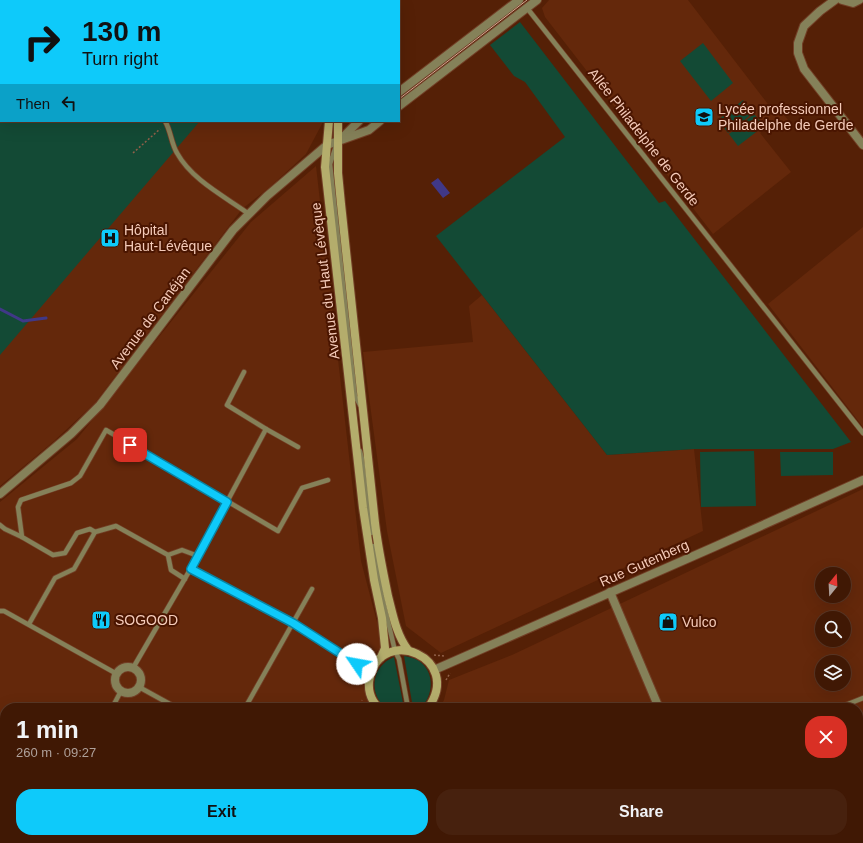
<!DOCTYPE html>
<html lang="en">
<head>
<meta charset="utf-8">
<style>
	:root { --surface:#401804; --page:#47210e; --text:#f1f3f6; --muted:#aea09a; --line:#593726; --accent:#0ecafa }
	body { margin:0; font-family:Helvetica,sans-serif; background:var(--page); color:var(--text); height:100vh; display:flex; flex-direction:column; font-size:15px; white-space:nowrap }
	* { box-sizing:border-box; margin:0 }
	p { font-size:13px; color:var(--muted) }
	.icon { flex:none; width:22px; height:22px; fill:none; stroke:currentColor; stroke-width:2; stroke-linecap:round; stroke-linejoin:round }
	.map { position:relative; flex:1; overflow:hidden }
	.side { position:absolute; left:0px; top:703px; width:863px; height:140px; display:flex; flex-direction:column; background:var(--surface); border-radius:16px 16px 0 0; box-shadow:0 4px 16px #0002,0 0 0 1px var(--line) }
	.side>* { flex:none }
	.banner { position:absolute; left:0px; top:0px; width:400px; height:122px; box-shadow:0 4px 16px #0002,0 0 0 1px var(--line); background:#0ecafa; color:#111; overflow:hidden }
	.needle { width:26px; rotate:18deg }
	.tools { position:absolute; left:815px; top:567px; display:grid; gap:8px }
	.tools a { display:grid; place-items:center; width:36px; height:36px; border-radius:50%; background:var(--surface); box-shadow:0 4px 16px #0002,0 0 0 1px var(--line); font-size:20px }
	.pin { position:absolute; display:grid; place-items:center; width:34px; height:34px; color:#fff; margin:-17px; border-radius:8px; box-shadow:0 2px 6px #0006 }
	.me { position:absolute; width:44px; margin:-22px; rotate:303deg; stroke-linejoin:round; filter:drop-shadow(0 0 3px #0008) }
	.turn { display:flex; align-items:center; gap:14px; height:84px; padding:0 16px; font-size:18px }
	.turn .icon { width:52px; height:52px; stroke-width:2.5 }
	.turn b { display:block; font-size:28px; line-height:34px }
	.then { display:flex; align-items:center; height:38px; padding:0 16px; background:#0003; gap:8px; font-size:15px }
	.round { display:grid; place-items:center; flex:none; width:42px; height:42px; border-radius:16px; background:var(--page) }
	.overview { display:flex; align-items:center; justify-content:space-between; height:68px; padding:0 16px }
	h1 { font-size:24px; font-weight:700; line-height:30px }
	.primary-button { display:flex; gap:8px; margin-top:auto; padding:8px 16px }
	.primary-button a { flex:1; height:46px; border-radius:16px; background:var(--accent); color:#111; font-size:16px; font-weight:700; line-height:46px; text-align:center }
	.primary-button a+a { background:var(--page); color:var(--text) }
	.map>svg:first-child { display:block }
</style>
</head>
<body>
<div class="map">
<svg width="863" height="843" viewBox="0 0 863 843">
	<rect width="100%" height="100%" fill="#552006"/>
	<!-- built -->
	<g fill="#64280b" fill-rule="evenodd">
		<path d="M0,0L290,1H1V121H323V122L306,154L270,187L242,209L95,403L53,442L0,486Z"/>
		<path d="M549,0H688L774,112L779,109L789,121L781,127L775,121L760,133L791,172L713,234L545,17L542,8Z"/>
		<path d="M316,166L361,561L383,645L362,667L365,688L371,708H5V838H449L452,843H0V502L77,439L251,222Z"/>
		<path d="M863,227V427L768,304Z"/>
		<path d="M482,295L607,455L694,449L703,531L441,653L406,626L387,531L363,352L473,342L469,306Z"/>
		<path d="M863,489V843H738L735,838H858V708H440L444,700L449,680L512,655ZM822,574H844V596H822ZM822,618H844V640H822ZM822,662H844V684H822Z"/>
		<path d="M481,838H703L705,843H484Z"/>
	</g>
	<!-- green -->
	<g fill="#134a35">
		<path d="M105,0H245V1H106Z"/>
		<path d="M520,22L659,203L665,201L851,442L833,449H694L607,455L436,236L565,137L525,82L514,76L490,45Z"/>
		<path d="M703,43L733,83L711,101L680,61Z"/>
		<path d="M0,73H1V121H200L0,355Z"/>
		<path d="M743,100L753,113L728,133L718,120Z"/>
		<path d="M754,114L764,126L738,146L729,134Z"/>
		<path d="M754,451L756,506L701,507L700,452Z"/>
		<path d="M780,452H833V475L781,476Z"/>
		<path d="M404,656C409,657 414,658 419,661C435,672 434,696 420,708H413Z"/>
		<path d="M394,657L404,708H385C368,692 372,666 394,657Z"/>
	</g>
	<!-- water -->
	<path fill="#403887" d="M438,178L450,193L443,198L431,183Z"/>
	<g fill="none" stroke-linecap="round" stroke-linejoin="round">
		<!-- stream -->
		<path stroke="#403887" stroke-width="3" d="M0,309L23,321L46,318"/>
		<!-- service casing -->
		<g stroke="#723f26" stroke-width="6">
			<g id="service">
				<path d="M92,0V1"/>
				<path d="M98,1L100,0"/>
				<path d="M527,8L863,433"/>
				<path d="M165,121C171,131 171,143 177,153C192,180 224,196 249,214"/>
				<path d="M336,146L330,164L355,396L360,405"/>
				<path d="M244,372L227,405L266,429L298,447"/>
				<path d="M360,451L362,459L371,533"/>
				<path d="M0,525L5,529L22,537"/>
				<path d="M95,532L116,526L168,555"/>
				<path d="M373,546L382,596L395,651L399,659L408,708"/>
				<path d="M191,569L293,623L357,664L371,670"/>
				<path d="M185,579L171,570L168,555L182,550L198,556"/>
				<path d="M0,611H4L117,674"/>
				<path d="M29,624L55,578L74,569L95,532L90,529L77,533L65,553L53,555L22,537L18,507L21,500L71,483L80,476L106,430L278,531L302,488L328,480"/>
				<path d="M133,668L198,556L266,429"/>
				<path d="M139,687L177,708"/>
				<path d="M112,708L121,691"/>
				<path d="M245,708L312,589"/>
				<path d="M838,708L863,698"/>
				<path d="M0,759L5,752"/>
				<path d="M0,823L7,843"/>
				<path d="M461,838L464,843"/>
				<path d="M850,838L852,843"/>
				<path d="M114,843L125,838"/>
			</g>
		</g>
		<!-- minor casing -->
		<g stroke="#723f26" stroke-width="10">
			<g id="minor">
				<path d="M835,0L820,11L804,26L798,43V53L804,69L863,145"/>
				<path d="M842,0L853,3L859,0"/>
				<path d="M0,494L71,434L100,405L233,230L267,196L327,145"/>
				<path d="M610,592L659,708"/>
				<circle cx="128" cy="680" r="13"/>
				<path d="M661,708L670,707L674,708"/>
				<path d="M719,838L721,843"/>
			</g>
		</g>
		<!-- tertiary casing -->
		<g stroke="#723f26" stroke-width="10">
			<g id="tertiary">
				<path d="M399,92L519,0"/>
				<path d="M399,106L537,0"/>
				<path d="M341,139L359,121"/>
				<path d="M327,145L369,130L380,121"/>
				<path d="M434,670L714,547L863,480"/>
				<path d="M187,843L194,838"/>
			</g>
		</g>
		<!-- secondary casing -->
		<g stroke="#723f26" stroke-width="10">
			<g id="secondary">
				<path d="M316,0V1"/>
				<path d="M324,0L325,1"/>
				<path d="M329,121L325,167L363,508L374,580L382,618L385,648L381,657"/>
				<path d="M338,121V173L341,204L375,523C378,548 383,572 388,596C393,615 396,634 408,650"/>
				<path d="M379,708C370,700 367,688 370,677C382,624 464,658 428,708"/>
				<path d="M453,838L456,843"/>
				<path d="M469,838L472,843"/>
			</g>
		</g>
		<!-- path -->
		<g stroke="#916049" stroke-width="1.5" stroke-dasharray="2 2" stroke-linecap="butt">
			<path d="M292,0V1"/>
			<path d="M133,153L160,129"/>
			<path d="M434,655L444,656"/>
			<path d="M356,672L361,678"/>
			<path d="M446,680L450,673"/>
			<path d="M361,708L360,706L362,700"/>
		</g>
		<!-- service -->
		<use href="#service" stroke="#858159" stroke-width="4.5"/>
		<!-- minor -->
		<use href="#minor" stroke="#858159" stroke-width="8"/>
		<!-- tertiary -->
		<use href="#tertiary" stroke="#858159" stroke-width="8"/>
		<!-- secondary -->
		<use href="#secondary" stroke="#b4ad6c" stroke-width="8"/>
		<!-- tram -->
		<g stroke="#d6aa97" stroke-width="1">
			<path d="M297,0V1"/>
			<path d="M399,99L527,0"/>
		</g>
	</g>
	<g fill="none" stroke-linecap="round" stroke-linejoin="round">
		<!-- route casing -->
		<g stroke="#0983a2" stroke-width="10">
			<path id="route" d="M130,445L227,502L191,569L293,623L357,664"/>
		</g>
		<!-- route -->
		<use href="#route" stroke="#0ecafa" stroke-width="7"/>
	</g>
	<!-- icons -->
	<defs>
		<g id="school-square" transform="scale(1)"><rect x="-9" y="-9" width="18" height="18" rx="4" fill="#0ecafa" stroke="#4a1500"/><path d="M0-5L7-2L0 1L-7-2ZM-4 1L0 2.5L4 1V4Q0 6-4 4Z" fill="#111"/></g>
		<g id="hospital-square" transform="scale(1)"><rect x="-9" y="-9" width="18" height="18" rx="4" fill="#0ecafa" stroke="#4a1500"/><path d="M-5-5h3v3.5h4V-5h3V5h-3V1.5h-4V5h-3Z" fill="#111"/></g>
		<g id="restaurant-square" transform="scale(1)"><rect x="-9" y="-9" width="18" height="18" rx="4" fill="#0ecafa" stroke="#4a1500"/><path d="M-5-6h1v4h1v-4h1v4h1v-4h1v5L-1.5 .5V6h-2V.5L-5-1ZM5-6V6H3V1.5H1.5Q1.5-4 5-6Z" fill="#111"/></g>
		<g id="shop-square" transform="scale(1)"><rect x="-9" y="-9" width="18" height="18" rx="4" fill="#0ecafa" stroke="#4a1500"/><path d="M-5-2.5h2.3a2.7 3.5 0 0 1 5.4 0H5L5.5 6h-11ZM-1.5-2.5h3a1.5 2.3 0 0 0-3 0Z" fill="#111"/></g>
	</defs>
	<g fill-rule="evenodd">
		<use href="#school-square" x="704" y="117"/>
		<use href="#hospital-square" x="110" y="238"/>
		<use href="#restaurant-square" x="101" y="620"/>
		<use href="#shop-square" x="668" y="622"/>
	</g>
	<g text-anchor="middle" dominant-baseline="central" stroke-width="4" stroke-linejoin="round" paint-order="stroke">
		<!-- poi labels -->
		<g font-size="14" fill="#f5cbb9" stroke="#4a1500" text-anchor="start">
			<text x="718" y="109">Lycée professionnel<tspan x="718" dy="16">Philadelphe de Gerde</tspan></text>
			<text x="124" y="230">Hôpital<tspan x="124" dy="16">Haut-Lévêque</tspan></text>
			<text x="115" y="620">SOGOOD</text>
			<text x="682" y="622">Vulco</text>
		</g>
		<!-- street labels -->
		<g font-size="14" fill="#f5cbb9" stroke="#4a1500">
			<text transform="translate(644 137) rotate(52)">Allée Philadelphe de Gerde</text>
			<text transform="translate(325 281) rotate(-97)">Avenue du Haut Lévèque</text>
			<text transform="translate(150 318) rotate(-53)">Avenue de Canéjan</text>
			<text transform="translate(644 563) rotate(-24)">Rue Gutenberg</text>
		</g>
	</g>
</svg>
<div class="tools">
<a><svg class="needle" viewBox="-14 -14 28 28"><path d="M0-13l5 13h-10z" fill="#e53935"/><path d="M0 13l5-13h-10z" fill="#aea09a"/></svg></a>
<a><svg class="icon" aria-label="search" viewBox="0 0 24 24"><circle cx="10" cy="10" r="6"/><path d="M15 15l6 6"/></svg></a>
<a><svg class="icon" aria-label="layers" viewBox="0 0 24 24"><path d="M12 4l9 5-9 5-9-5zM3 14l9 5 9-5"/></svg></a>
</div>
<div class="pin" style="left:130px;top:445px;background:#d93025"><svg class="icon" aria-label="arrive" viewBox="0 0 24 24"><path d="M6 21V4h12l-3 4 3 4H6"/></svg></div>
<svg class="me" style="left:357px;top:664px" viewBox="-20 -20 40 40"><circle r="19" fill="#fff"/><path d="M0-13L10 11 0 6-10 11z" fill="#0ecafa"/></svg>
<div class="banner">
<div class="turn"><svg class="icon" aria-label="right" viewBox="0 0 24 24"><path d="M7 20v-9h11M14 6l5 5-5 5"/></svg><div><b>130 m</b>Turn right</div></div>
<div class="then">Then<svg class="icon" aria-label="left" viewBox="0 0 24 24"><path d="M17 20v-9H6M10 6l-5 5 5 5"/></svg></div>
</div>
<section class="side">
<div class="overview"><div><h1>1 min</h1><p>260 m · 09:27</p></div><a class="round" style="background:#d93025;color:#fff"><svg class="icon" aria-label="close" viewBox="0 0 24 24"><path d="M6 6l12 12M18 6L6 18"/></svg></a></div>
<div class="primary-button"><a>Exit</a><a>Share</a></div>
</section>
</div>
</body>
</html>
